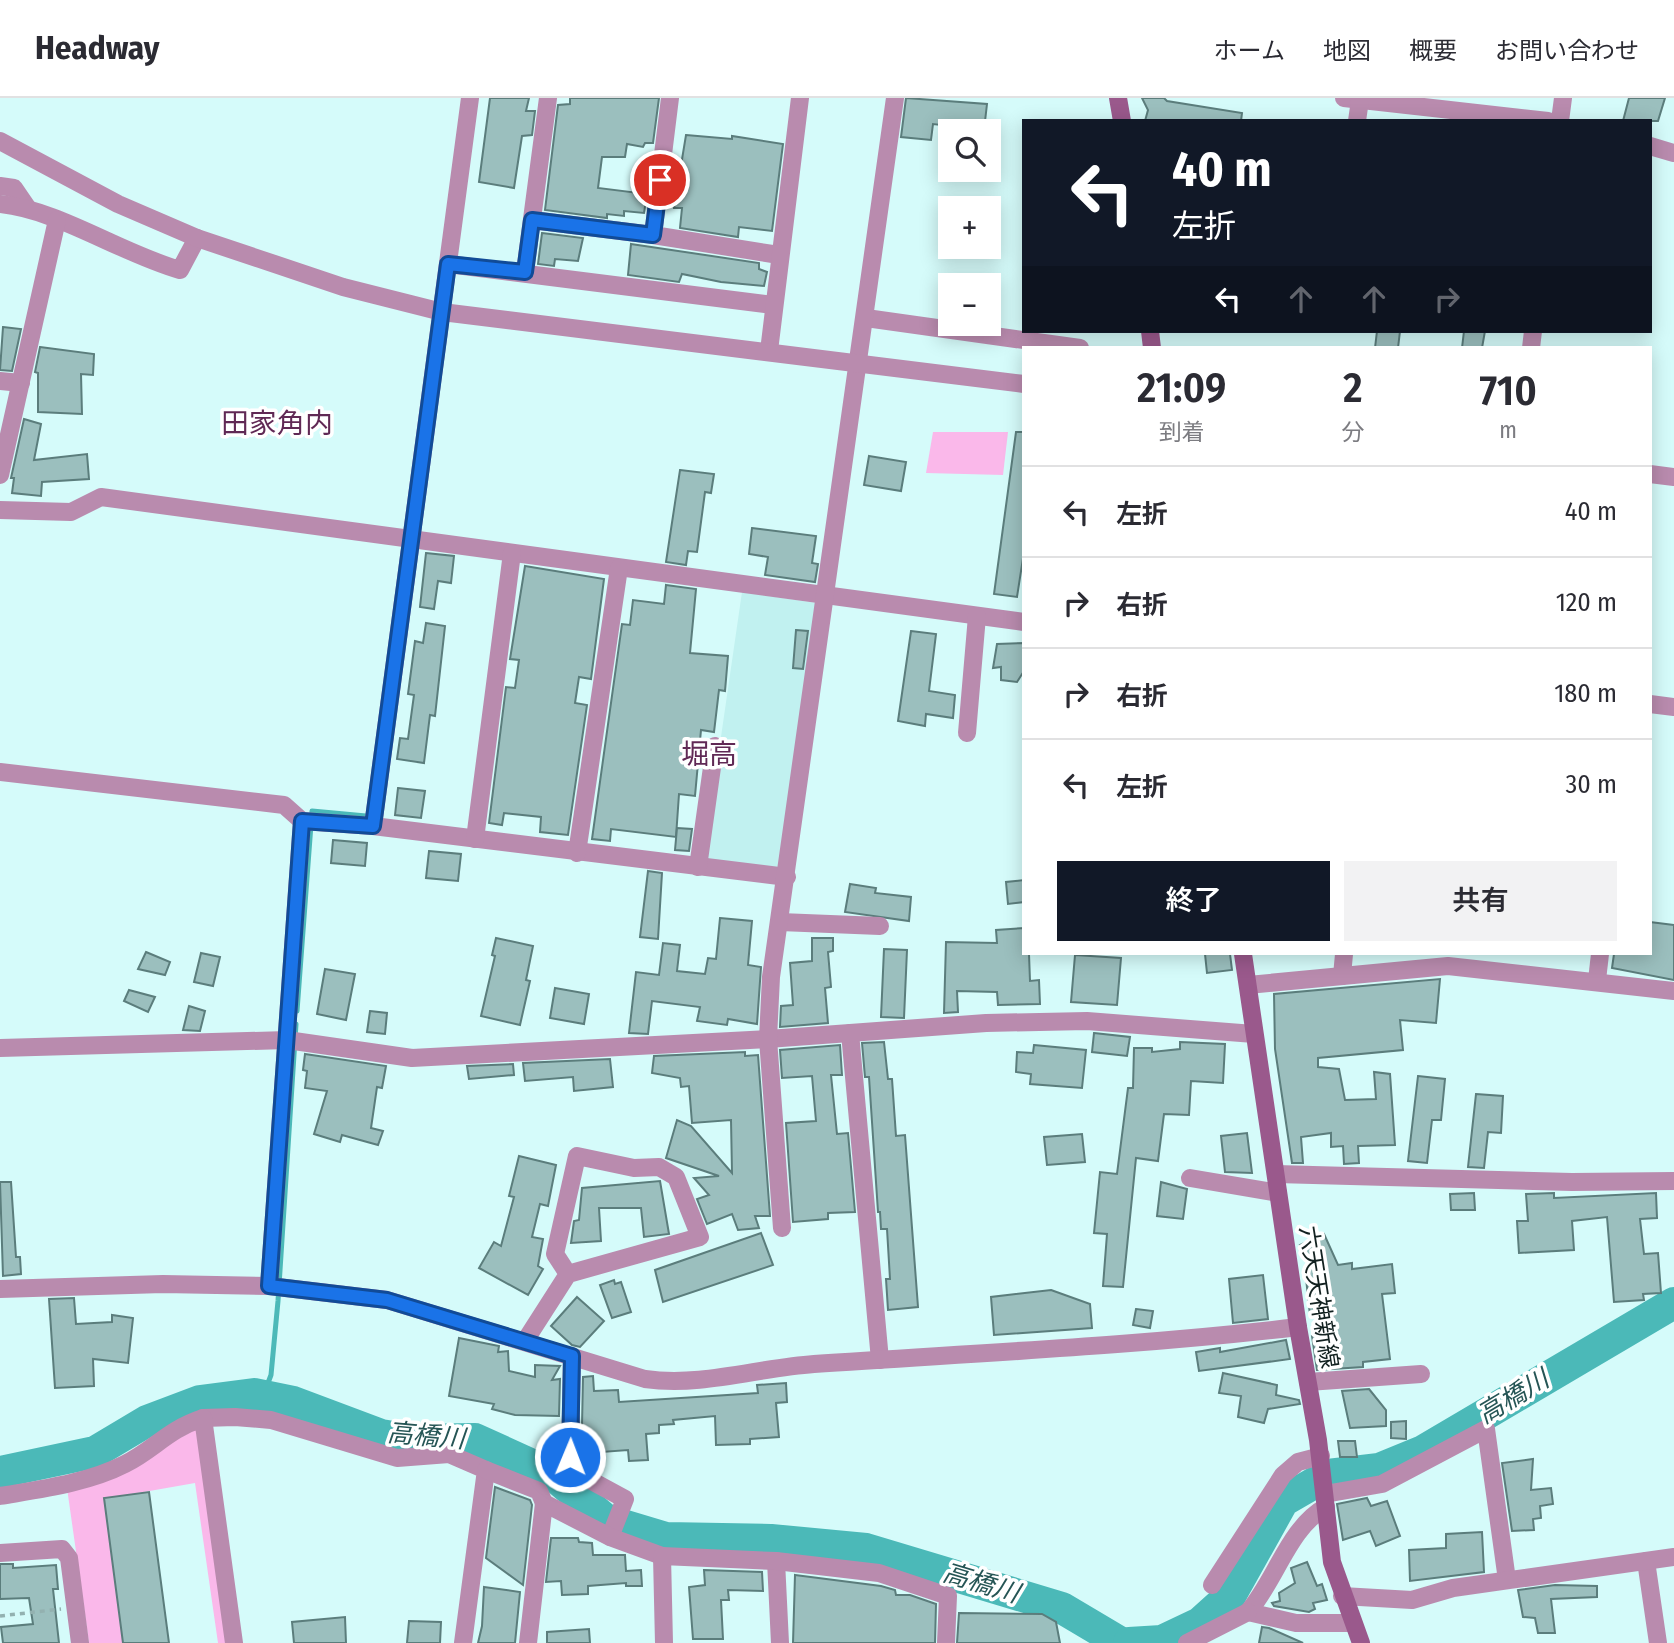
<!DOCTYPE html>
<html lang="ja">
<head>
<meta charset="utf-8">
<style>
	:root { --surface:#fff; --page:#f2f2f3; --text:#2b2b33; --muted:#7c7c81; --line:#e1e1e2; --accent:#111827 }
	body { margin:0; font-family:"Fira Sans Condensed","Noto Sans JP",sans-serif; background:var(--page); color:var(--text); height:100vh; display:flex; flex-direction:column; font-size:26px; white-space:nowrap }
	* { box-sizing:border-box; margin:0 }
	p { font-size:23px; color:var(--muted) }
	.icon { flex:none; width:38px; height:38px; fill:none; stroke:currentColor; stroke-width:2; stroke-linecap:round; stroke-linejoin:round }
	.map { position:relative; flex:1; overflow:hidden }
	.drawer { position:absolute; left:1022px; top:248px; width:630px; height:609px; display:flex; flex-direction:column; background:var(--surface); border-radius:0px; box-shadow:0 4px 18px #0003 }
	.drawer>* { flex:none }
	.top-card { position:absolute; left:1022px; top:21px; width:630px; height:214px; border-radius:0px; box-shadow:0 4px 18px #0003; background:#111827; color:#fff; overflow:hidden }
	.buttons { position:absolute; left:938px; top:21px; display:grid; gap:14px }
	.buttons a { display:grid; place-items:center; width:63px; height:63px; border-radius:0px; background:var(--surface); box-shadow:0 4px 18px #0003; font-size:35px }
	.pin { position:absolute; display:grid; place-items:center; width:60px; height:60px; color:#fff; margin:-30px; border:4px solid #fff; border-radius:50%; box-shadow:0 2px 7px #0007 }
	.me { position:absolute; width:77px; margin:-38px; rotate:1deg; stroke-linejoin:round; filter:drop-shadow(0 0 5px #0008) }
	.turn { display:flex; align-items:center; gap:24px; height:147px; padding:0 35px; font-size:32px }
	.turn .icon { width:91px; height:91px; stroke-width:2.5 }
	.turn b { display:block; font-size:49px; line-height:60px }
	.lanes { display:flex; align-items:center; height:66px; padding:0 35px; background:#0003; justify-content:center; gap:35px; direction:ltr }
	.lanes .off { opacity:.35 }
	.eta { display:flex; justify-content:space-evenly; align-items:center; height:119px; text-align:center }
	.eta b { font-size:42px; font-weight:600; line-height:49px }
	.action { display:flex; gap:14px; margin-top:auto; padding:14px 35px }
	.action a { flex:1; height:80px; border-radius:0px; background:var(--accent); color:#fff; font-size:28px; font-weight:600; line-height:80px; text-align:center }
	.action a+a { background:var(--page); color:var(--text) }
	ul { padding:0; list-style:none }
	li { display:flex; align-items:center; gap:21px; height:91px; padding:0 35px; border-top:2px solid var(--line) }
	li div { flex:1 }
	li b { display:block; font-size:26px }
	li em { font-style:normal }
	header { display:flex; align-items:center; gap:42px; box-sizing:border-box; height:98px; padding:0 35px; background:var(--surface); border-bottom:2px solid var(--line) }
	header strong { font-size:33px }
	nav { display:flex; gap:38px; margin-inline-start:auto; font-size:24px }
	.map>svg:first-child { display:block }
</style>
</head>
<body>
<header>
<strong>Headway</strong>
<nav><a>ホーム</a><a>地図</a><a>概要</a><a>お問い合わせ</a></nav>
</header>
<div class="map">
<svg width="1674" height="1545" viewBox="0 0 1674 1545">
	<rect width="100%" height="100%" fill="#d5fbfa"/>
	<!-- built -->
	<path fill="#c1f1f0" d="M742,494L816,505L782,774L703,763Z"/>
	<!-- green -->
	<g fill="#fab8ea">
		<path d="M933,334H1008L1003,377L926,375Z"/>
		<path d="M196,1331L227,1545H218L195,1385L104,1401L123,1545H89L67,1390L158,1352Z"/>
	</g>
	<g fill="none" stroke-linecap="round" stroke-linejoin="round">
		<!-- stream -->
		<g stroke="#4bb9b8" stroke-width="5">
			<path d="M297,913L312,713L366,718"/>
			<path d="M263,1298L271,1277L278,1203L296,926"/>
		</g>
		<!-- river -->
		<g stroke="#4bb9b8" stroke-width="32">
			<path d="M0,1374L95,1354L147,1323L200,1303L254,1296L293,1304L381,1337L411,1342L475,1341L552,1376L606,1422L666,1440L771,1442L866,1451L1062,1510L1121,1545"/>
			<path d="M1129,1545L1162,1543L1200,1525L1230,1498L1283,1403L1328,1377L1379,1371L1423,1353L1674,1205"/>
		</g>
	</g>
	<!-- building -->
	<g fill="#9bbfbe" stroke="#5b7d7c" stroke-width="2">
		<path d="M490,0H529L526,13H535L532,37L522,38L514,90L479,84Z"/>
		<path d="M570,0H659L653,45H645L643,49L627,46L625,59H602L598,90L647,96L644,115L624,113V118L607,116V120L545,112L558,7L570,6Z"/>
		<path d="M906,0L987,6L984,32L933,26L931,42L901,39Z"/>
		<path d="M1142,0H1164L1167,3L1242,15L1241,23H1145L1148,12Z"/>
		<path d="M1629,0H1665L1658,23H1623Z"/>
		<path d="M686,37L732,41V38L783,46L772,133L739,129L738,139L680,130L682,110H674Z"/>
		<path d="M542,135L583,140L578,163L555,161L554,168L538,166Z"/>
		<path d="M631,146L759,165V171L767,174L764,188L721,184L682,176L679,184L628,177Z"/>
		<path d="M3,229L21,231L12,273L0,272Z"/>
		<path d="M1377,233H1400L1398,250H1375Z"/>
		<path d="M1464,233H1485L1482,250H1462Z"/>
		<path d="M40,249L94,256L93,277L81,276L82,316L38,314V275L35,274Z"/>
		<path d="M24,321L41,326L34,362L87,356L89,381L42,384L41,398L12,395L14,380H11Z"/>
		<path d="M1016,334H1024V454L1017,499L994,496Z"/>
		<path d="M869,358L906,364L901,393L864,387Z"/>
		<path d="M680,372L714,376L711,395L705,394L697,454L688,453L686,467L666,464Z"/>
		<path d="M752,430L816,438L812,465L818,466L815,484L765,477L768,459L749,456Z"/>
		<path d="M426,455L454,458L451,485L438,483L434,511L420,509Z"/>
		<path d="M525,468L604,481L591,581L579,579L575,605L587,607L568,737L540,734L541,719L504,715L502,727L489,725L506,589L515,590L519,562L510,561Z"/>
		<path d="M666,487L696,491L690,555L728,558L725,593L719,592L714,634L701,632L695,698L679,696L676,739L611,731L610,743L592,741L622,526L630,527L633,502L664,506Z"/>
		<path d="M426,525L445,528L435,618L430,617L424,665L397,661L400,640L408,641L414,597L408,596L415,543L423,545Z"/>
		<path d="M796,532L808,533L803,571L793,570Z"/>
		<path d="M911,533L936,536L929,593L955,597L953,620L926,616L925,628L898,623Z"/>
		<path d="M1024,545V573L1017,584L1001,582V569L993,570L997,546Z"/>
		<path d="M398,690L425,693L421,720L395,717Z"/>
		<path d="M677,730L692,731L689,753L675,752Z"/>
		<path d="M333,742L367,745L365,768L331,765Z"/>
		<path d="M429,753L461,756L458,783L426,780Z"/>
		<path d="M648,773L662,775L658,841L640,839Z"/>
		<path d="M1024,782V804L1008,806L1006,784Z"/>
		<path d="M850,786L876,790L875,795L911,799L909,823L845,814Z"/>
		<path d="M720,820L752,823L748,867L761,869L757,926L728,921L727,927L697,923L700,909L652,903L648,936L629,935L636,874L659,877L663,845L680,847L677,873L705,876L708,860L716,861Z"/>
		<path d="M1650,824L1674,827V882L1612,870L1614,856H1650Z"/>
		<path d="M1024,830V856H1029L1030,883L1039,882L1040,906L998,907L997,894L957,893L958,914L944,915L946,844L997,845L996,832Z"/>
		<path d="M496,840L533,848L526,882L530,883L520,927L481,918L495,858L492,857Z"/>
		<path d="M812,840H833V853L828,854L831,889L825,890L828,925L780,929L781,908L793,907L790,865L812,863Z"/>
		<path d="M884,851L907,852L904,920L881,919Z"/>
		<path d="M146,854L170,864L165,877L138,871Z"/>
		<path d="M201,855L220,859L213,888L194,884Z"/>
		<path d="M1205,856H1230L1232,872L1207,875Z"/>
		<path d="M1075,857L1121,860L1117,907L1071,904Z"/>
		<path d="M325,871L355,876L346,922L317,916Z"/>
		<path d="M1440,881L1436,925L1400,922L1403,952L1318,960V969L1339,971L1345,1002L1376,1001L1374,974L1390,976L1395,1047L1358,1048L1359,1065L1344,1066L1343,1048L1331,1049V1035L1301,1039L1303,1065H1292L1275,951L1274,896Z"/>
		<path d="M555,890L589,896L584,926L550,920Z"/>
		<path d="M129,892L155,899L148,914L124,903Z"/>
		<path d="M189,908L205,913L200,933L183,932Z"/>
		<path d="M370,913L387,915L385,936L367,934Z"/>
		<path d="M1094,935L1130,939L1127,958L1092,954Z"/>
		<path d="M884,944L888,981H892L896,1038L905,1037L918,1209L888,1212L886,1181H890L887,1131H881L880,1114H878L869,979H865L862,945Z"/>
		<path d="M1180,944L1225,946L1223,985L1191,983L1189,1017L1164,1016L1158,1063L1136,1060L1123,1189L1103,1188L1107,1136L1094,1135L1100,1074L1117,1076L1128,990H1133L1134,950H1152V954L1180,951Z"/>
		<path d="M840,947L842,977H831L837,1036L848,1035L855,1114L828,1115V1121L793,1124L786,1025L816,1023L812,978L782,980L780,952Z"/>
		<path d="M1034,947L1086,952L1082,990L1030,986L1031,976L1016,974L1017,954L1033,955Z"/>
		<path d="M745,954V958L758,957L770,1118H755L759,1130L738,1132L732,1116L707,1126L697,1101L709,1097L694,1080L719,1078L666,1060L677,1022L691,1028L732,1075L731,1022L692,1025L689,988L681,989L680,980L652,975L654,958Z"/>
		<path d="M305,956L386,968L382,990L377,989L371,1030L383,1033L378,1047L342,1037L340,1044L314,1036L327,993L305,990L307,973L303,972Z"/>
		<path d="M610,961L613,989L574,993L573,979L525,983L523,965Z"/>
		<path d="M513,966L514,977L469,981L467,968Z"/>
		<path d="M1418,978L1445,981L1441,1022H1432L1427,1065L1408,1063Z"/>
		<path d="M1476,996L1503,998L1501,1035L1488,1034L1484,1070L1468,1069Z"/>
		<path d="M1247,1035L1252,1075L1225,1074L1221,1038Z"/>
		<path d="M1082,1036L1085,1064L1047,1067L1044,1039Z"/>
		<path d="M519,1058L556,1067L548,1108L540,1106L532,1139L543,1141L538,1168L543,1171L528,1197L479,1170L494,1144L501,1148L514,1099L509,1098Z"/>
		<path d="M660,1083L669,1136L644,1139L641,1110H599L601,1143L571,1145L574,1123L579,1122L582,1090Z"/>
		<path d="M0,1084H11L16,1159H20L21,1176L3,1178Z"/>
		<path d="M1161,1084L1187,1091L1183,1121L1157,1118Z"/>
		<path d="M1474,1095L1475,1112H1451L1450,1096Z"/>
		<path d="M1554,1095V1100L1656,1095L1657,1120L1640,1121L1644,1156L1658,1155L1661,1195L1643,1196L1644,1202L1614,1204L1607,1119L1572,1123L1574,1152L1519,1155L1517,1123H1528L1526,1096Z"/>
		<path d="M761,1135L773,1167L663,1204L655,1172Z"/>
		<path d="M1324,1136L1338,1167L1352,1165V1171L1392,1166L1395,1195L1382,1196L1390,1261L1363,1264V1269L1317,1272L1312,1238L1329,1235L1326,1215L1310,1217L1305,1171L1311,1170L1300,1147Z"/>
		<path d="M1263,1177L1268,1221L1233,1225L1229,1181Z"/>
		<path d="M614,1182L615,1186L621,1184L631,1214L612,1220L600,1187Z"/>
		<path d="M1051,1192L1090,1206L1092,1230L994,1237L991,1199Z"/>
		<path d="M577,1199L604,1223L580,1249L572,1247L551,1228Z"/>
		<path d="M74,1200L76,1226L112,1224V1217L133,1220L128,1265L93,1261L94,1288L55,1290L49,1201Z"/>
		<path d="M1136,1211L1153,1213L1150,1230L1133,1227Z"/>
		<path d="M459,1240L499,1248L498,1254L508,1253L509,1273L535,1279V1267L560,1268L552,1282L560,1281L559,1318L515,1317L492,1311L494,1306L449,1298Z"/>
		<path d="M1286,1242L1290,1261L1199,1273L1196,1254L1220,1250V1254Z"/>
		<path d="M1223,1275L1277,1287L1276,1297L1299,1302L1300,1306L1268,1311L1264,1325L1238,1319L1241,1298L1219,1295Z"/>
		<path d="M593,1278L594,1293L618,1292L619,1304L758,1295L757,1287L786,1285L787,1304L776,1305L779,1339L750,1341V1346L716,1347L715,1318L673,1322L674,1326L659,1327V1335L646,1336L648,1362L629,1363L628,1352L588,1355L582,1328L583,1279Z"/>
		<path d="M1369,1291L1386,1312V1328L1350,1330L1342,1293Z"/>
		<path d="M1406,1323V1341L1391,1340V1324Z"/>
		<path d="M1338,1343H1355L1357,1359H1340Z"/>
		<path d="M1533,1361L1531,1392L1551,1390L1553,1406L1540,1408L1541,1420L1533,1421L1534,1432L1512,1433L1502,1365Z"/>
		<path d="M495,1389L530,1402L532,1407L523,1487L486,1460Z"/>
		<path d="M149,1394L169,1545H123L104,1400Z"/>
		<path d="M1367,1400L1371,1408L1387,1403L1400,1438L1376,1448L1370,1433L1343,1442L1337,1406Z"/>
		<path d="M1482,1434L1484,1474L1410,1483L1409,1452L1446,1450V1436Z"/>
		<path d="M551,1440H578L579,1444L592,1445L593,1457H625L626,1473L641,1472L642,1488H626V1485L588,1488V1496L562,1497L561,1483L546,1484Z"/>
		<path d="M1307,1464L1317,1488L1322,1486L1327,1502L1313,1505L1315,1511L1309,1514L1274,1508L1272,1505L1280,1503L1279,1495L1295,1485L1291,1470Z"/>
		<path d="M0,1466H13V1470L56,1467L58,1491H53L59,1545H3L1,1529L33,1526L29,1500L0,1501Z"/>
		<path d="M704,1472L762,1474L763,1493L728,1492L729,1502H721L723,1541H693L689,1489L705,1487Z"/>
		<path d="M795,1477L881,1488L895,1492L896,1497H910L936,1506L935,1545H793Z"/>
		<path d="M1555,1487L1597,1488V1499L1551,1501L1555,1535H1538L1535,1520L1523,1519L1518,1492Z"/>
		<path d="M484,1489L520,1494L515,1545H478L482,1528Z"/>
		<path d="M959,1515L1042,1516L1056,1524L1060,1545H957Z"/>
		<path d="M345,1519L346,1545H294L292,1524Z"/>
		<path d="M409,1523L441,1524L440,1545H407Z"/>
		<path d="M1262,1529L1269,1530L1303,1545H1259Z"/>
		<path d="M589,1531L590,1545H547V1534Z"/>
	</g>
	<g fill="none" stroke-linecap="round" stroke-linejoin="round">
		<!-- path -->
		<path stroke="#93b1b0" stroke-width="3.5" stroke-dasharray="5 5" stroke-linecap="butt" d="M0,1518L61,1511"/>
		<!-- minor -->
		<g stroke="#b98bae" stroke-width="18">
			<path d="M670,0L653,137L779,157"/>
			<path d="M1344,0L1548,23"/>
			<path d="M1357,23L1360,2"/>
			<path d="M1560,23L1563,0"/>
			<path d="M1650,48L1674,55"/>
			<path d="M0,88L14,90L27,109"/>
			<path d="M0,106C59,112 120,155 180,172L197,140"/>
			<path d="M532,122L653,137"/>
			<path d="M448,166L773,207"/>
			<path d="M525,174L548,0"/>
			<path d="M866,220L1080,250"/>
			<path d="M1531,250L1533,233"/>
			<path d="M769,253L800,0"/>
			<path d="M0,283L21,285"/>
			<path d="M0,377L57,122"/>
			<path d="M0,412L71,414L101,399L1024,524"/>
			<path d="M1650,606L1674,609"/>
			<path d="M967,635L977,518"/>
			<path d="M0,674L284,707L302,723L373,728L787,779"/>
			<path d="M373,728L470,0"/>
			<path d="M475,741L512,455"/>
			<path d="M577,755L619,470"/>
			<path d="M698,769L715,648"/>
			<path d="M780,824L880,828"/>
			<path d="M1342,878L1344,856"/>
			<path d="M1597,882L1600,856"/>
			<path d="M1248,887L1448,868L1674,893"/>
			<path d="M850,935L880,1262"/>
			<path d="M0,950L287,942L412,960L768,941L986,925L1087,923L1254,936"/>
			<path d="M1276,1076L1572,1084L1674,1083"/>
			<path d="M1190,1080L1278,1095"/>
			<path d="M782,1130L768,941L771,879L895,0"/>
			<path d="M269,1188L302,723"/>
			<path d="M0,1191L163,1186L269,1188L387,1202L645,1281C702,1289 757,1270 814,1266C975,1255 1137,1248 1298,1229"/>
			<path d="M525,1243L568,1176L555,1156L577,1058L634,1070L659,1069L676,1079L700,1139L568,1176"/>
			<path d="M572,1258L570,1358L577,1375L625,1401L610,1439"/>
			<path d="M1308,1284L1421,1276"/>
			<path d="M203,1320L235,1319L271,1322L397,1360L449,1356L486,1372L463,1545"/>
			<path d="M486,1372L539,1393L544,1405"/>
			<path d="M1325,1396L1382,1386L1486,1331L1507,1482"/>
			<path d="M0,1398C41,1391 88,1385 125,1366C155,1351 167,1332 203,1320L234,1545"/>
			<path d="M1326,1409C1289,1429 1276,1482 1248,1514L1296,1525H1352"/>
			<path d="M0,1455L62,1451L69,1460L80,1545"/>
			<path d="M776,1463L780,1545"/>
			<path d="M1646,1463L1658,1545"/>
			<path d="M1212,1487L1283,1377L1298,1364L1321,1358"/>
			<path d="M1342,1498L1412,1502L1453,1490L1674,1459"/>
			<path d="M528,1545L544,1405L610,1439L662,1458"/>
			<path d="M664,1545L662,1458L776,1463L879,1475L948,1498L946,1545"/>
			<path d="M1187,1545L1248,1514"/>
		</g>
		<!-- tertiary -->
		<g stroke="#b98bae" stroke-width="18">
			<path d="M0,43L118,106L197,140L343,189L442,214L1024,286"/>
			<path d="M1650,376L1674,379"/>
		</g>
		<!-- secondary -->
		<g stroke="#9a598c" stroke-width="18">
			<path d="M1118,0L1122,23"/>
			<path d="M1150,233L1152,250"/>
			<path d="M1243,856L1298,1229L1318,1342L1332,1464L1361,1545"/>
		</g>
	</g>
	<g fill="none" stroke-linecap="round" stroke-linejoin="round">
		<!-- route casing -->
		<g stroke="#114b97" stroke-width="18">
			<path id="route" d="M570,1359L572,1258L387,1202L269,1188L302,723L373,728L448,166L525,174L532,122L653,137L660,82"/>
		</g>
		<!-- route -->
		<use href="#route" stroke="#1a73e8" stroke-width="12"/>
	</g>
	<g text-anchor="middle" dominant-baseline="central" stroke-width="7" stroke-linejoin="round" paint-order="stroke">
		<!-- street labels -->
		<g font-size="24" fill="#122120" stroke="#fff">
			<text transform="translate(1319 1199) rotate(81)">六天天神新線</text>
		</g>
		<!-- water labels -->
		<g font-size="26" font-style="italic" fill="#265555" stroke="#fff">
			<text transform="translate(1513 1299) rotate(-31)">高橋川</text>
			<text transform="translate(426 1338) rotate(5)">高橋川</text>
			<text transform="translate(981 1485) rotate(17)">高橋川</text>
		</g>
		<!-- quarter labels -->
		<g font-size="28" fill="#602955" stroke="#fff">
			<text x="277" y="325">田家角内</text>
			<text x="709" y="656">堀高</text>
		</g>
	</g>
</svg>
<div class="buttons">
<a><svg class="icon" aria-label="search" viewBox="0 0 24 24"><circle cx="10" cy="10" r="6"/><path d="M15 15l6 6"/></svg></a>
<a>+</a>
<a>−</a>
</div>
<div class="pin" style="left:660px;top:82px;background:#d93025"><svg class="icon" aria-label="arrive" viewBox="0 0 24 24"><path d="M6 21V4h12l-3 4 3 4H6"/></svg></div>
<svg class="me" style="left:570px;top:1359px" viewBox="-20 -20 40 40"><circle r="17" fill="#1a73e8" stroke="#fff" stroke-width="3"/><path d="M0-11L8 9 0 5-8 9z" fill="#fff"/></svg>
<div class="top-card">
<div class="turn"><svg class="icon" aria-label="left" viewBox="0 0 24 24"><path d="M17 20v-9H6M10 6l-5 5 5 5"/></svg><div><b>40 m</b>左折</div></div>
<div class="lanes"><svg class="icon" aria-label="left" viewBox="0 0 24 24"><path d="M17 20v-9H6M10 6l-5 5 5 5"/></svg><svg class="icon off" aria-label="ahead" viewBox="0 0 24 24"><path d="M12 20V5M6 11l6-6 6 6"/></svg><svg class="icon off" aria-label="ahead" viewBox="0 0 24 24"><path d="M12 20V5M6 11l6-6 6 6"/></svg><svg class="icon off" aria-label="right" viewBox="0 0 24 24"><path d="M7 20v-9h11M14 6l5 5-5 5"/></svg></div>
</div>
<section class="drawer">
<div class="eta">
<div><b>21:09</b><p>到着</p></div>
<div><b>2</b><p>分</p></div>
<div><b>710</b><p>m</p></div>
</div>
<ul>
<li><svg class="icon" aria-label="left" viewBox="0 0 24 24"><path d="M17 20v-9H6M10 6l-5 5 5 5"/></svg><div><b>左折</b></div><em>40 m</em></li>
<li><svg class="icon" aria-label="right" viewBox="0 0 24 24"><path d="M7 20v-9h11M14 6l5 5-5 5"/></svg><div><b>右折</b></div><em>120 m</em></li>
<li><svg class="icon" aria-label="right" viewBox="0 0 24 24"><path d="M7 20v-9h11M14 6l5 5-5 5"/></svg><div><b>右折</b></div><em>180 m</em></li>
<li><svg class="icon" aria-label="left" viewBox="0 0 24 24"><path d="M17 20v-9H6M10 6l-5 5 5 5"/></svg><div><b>左折</b></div><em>30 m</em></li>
</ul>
<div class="action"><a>終了</a><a>共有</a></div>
</section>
</div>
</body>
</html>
